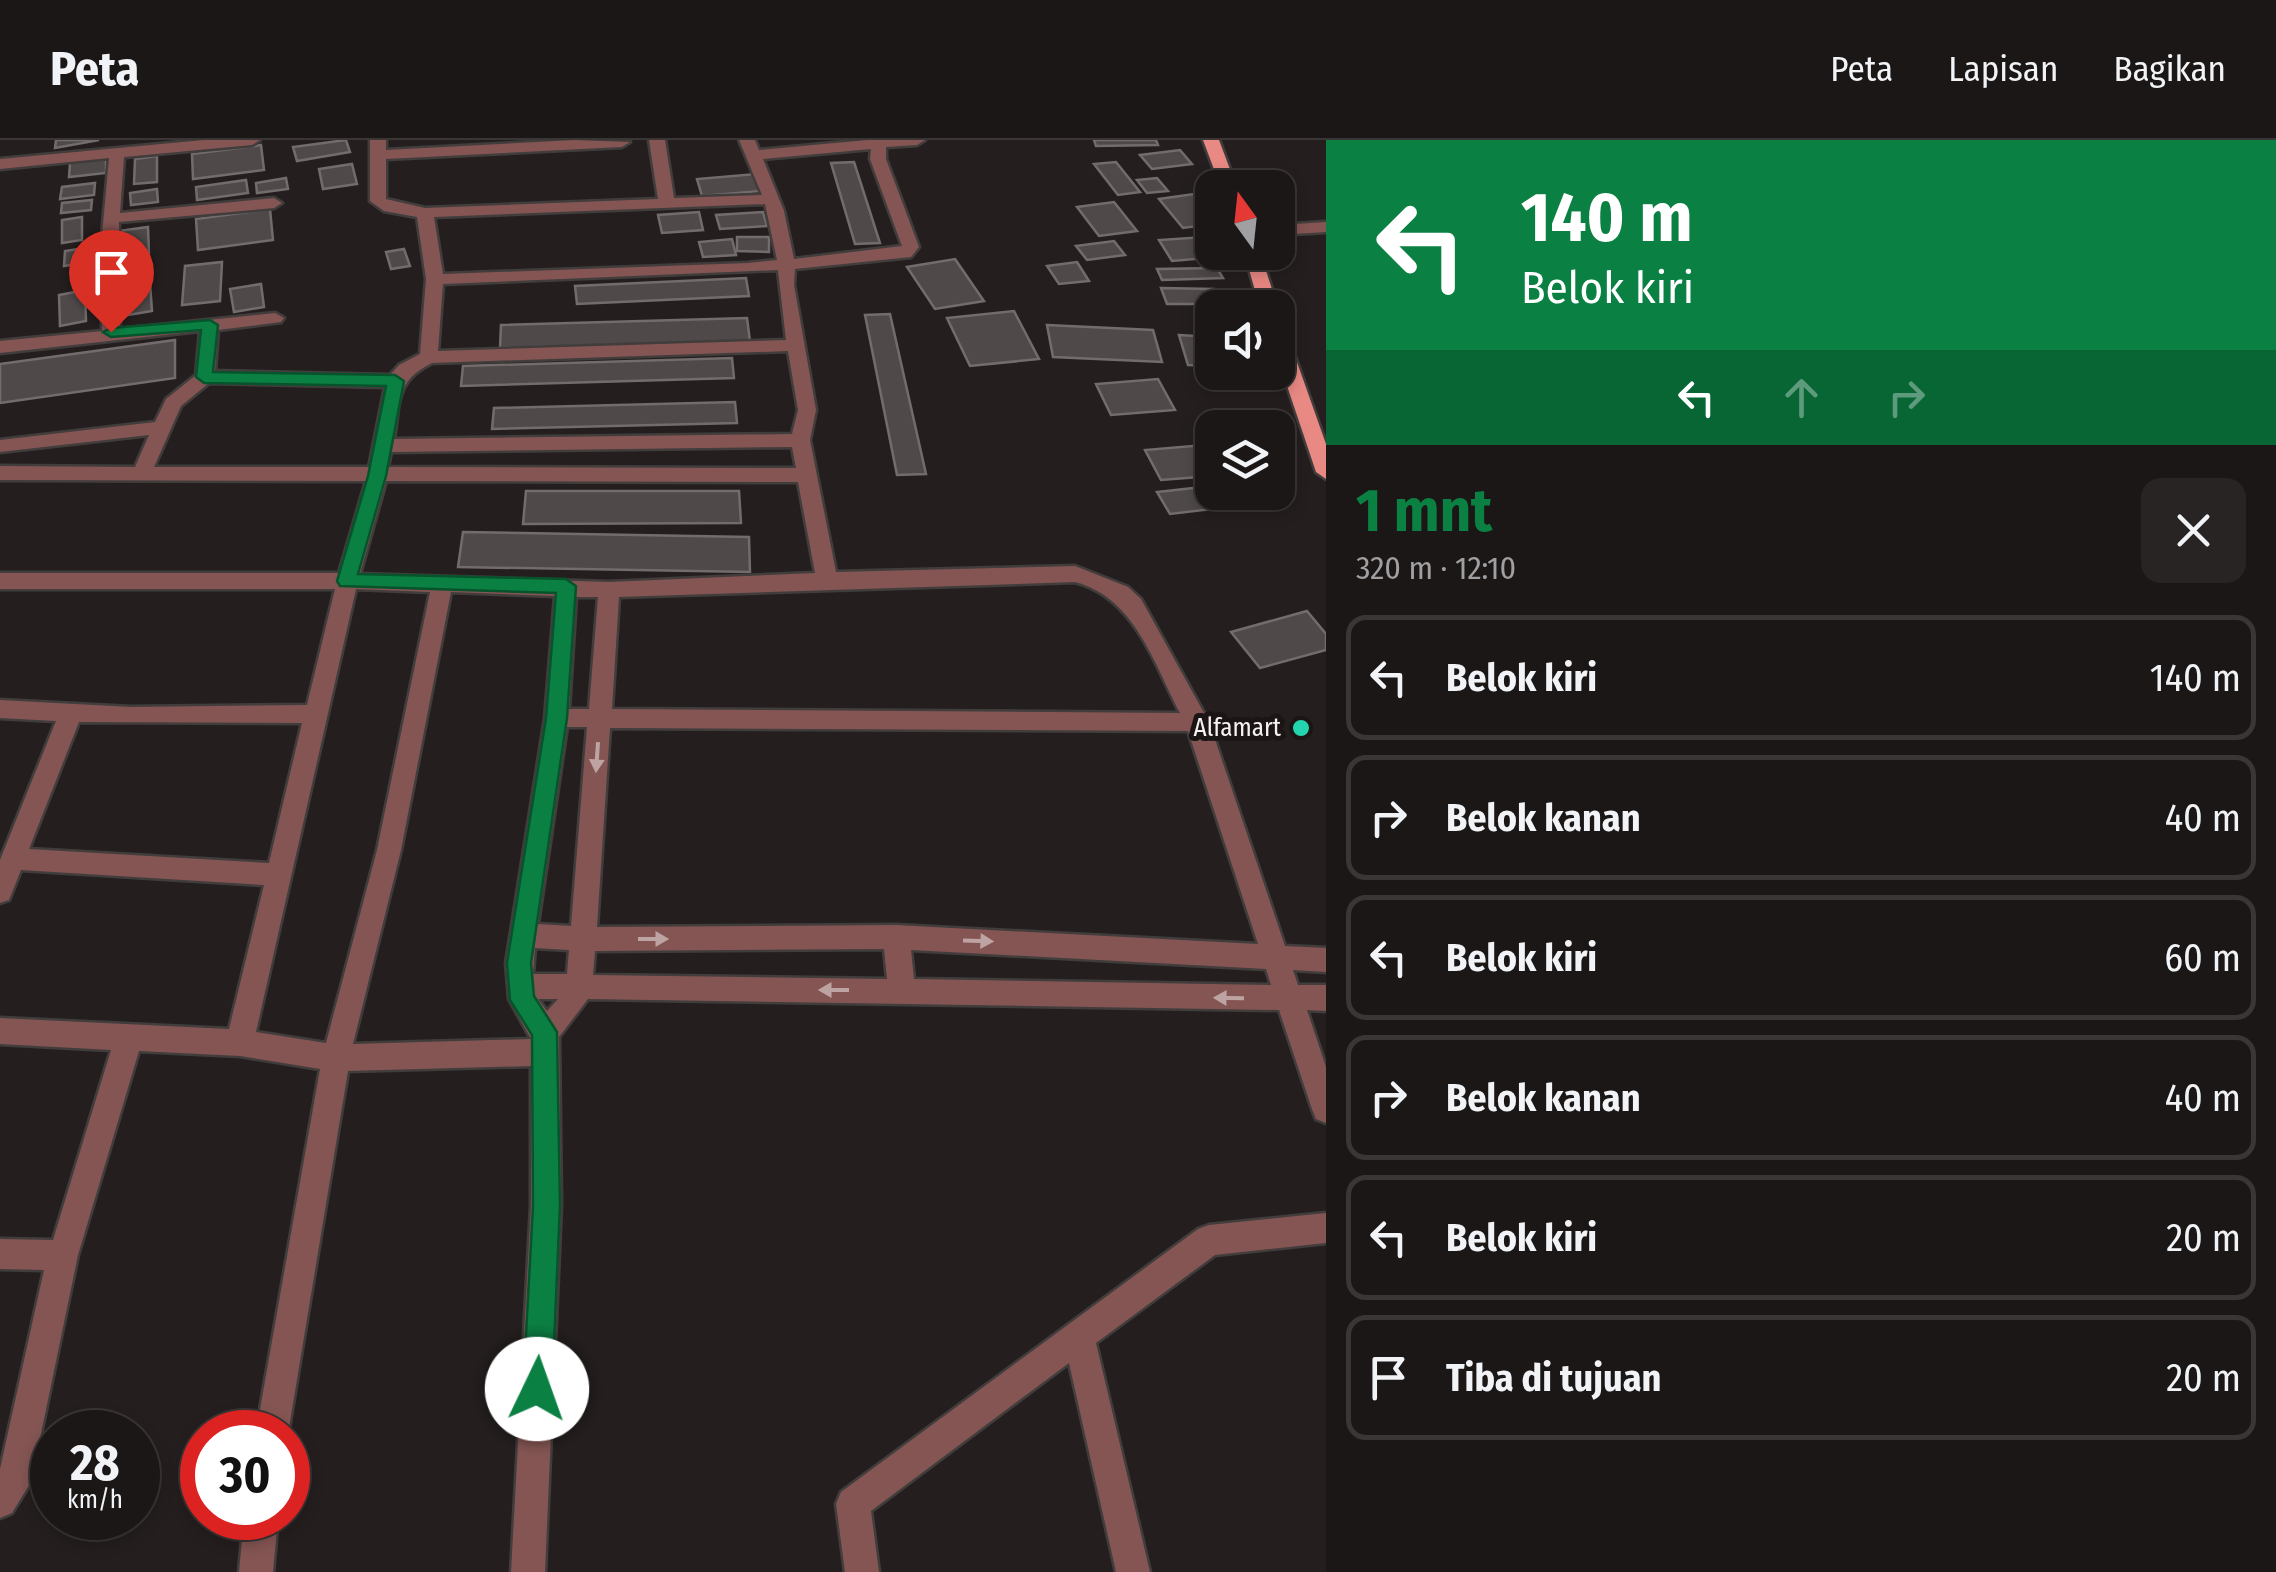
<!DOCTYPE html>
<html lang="id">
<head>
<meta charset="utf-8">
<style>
	:root { --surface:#1b1716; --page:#282423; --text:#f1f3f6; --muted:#a09fa1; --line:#393635; --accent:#0b8043 }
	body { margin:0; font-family:"Fira Sans Condensed",sans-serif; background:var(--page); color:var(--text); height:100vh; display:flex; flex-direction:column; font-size:38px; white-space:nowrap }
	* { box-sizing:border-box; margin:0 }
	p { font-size:32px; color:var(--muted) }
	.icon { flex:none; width:55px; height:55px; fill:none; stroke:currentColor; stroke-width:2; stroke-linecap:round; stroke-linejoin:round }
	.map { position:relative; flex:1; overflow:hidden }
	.drawer { display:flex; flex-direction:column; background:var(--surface); width:950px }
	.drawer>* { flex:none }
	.banner { background:#0b8043; color:#fff; overflow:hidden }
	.needle { width:65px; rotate:345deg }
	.buttons { position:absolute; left:1195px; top:30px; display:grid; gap:20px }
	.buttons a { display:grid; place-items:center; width:100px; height:100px; border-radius:20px; background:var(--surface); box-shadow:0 5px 15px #0003,0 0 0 2px var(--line); font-size:50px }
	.speed { position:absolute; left:30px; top:1270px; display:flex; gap:20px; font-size:50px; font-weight:700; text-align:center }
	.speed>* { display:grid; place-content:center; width:130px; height:130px; border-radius:50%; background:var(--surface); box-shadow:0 5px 15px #0003,0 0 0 2px var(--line); line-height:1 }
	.speed small { font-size:25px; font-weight:400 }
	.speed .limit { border:15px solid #d22; background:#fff; color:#111 }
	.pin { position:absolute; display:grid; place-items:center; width:85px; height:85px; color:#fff; margin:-102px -42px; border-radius:50% 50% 50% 0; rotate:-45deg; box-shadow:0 0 10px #0007 }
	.pin .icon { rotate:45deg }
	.me { position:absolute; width:110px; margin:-55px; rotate:3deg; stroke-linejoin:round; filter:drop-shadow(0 0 8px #0008) }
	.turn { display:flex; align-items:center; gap:35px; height:210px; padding:0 30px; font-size:45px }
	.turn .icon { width:130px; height:130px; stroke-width:2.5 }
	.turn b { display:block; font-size:70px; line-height:85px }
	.lanes { display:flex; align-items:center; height:95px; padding:0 30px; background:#0003; justify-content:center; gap:50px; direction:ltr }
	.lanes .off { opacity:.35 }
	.round { display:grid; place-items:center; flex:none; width:105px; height:105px; border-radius:20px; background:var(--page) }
	.overview { display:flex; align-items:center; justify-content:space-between; height:170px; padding:0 30px }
	h1 { font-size:60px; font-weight:700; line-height:75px; color:var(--accent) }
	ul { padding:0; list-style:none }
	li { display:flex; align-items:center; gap:30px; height:125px; margin:0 20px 15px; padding:0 10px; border:5px solid var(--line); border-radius:20px }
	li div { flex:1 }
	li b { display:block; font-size:38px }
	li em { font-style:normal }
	header { display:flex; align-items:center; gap:60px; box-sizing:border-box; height:140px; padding:0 50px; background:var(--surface); border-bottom:2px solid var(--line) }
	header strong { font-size:48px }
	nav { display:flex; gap:55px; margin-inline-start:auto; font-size:35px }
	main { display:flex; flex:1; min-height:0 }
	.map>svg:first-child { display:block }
</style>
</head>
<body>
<header>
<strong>Peta</strong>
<nav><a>Peta</a><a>Lapisan</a><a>Bagikan</a></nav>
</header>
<main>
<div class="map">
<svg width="1326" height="1432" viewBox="0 0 1326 1432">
	<rect width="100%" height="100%" fill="#241f1e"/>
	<!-- building -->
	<g fill="#4f4949" stroke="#736c6c" stroke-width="2.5">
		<path d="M56,0H99L55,8Z"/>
		<path d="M346,0L350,12L297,21L293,7Z"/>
		<path d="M1094,0H1156L1158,5L1096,6Z"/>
		<path d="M261,5L264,30L193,39L192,14Z"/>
		<path d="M1180,10L1192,24L1152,29L1140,15Z"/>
		<path d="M157,16V42L134,44L135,19Z"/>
		<path d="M106,18V33L69,37L70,23Z"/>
		<path d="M854,22L880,103L855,104L831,23Z"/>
		<path d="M1116,22L1140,52L1118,55L1094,24Z"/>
		<path d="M352,24L357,44L323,49L319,29Z"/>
		<path d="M756,34L761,51L702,56L697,39Z"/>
		<path d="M286,38L288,49L257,53L256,43Z"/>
		<path d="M1157,38L1168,51L1147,53L1137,40Z"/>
		<path d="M246,40L248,53L197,60L196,47Z"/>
		<path d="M95,43L94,55L60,59L62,47Z"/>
		<path d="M157,49L158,62L131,65L130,53Z"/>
		<path d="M1194,54L1212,76V84L1183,88L1159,59Z"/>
		<path d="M92,60L91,70L61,73L62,63Z"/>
		<path d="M1114,62L1137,91L1099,96L1077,67Z"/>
		<path d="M270,69L273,100L198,110L196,79Z"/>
		<path d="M699,72L703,90L662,93L658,75Z"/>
		<path d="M763,72L767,86L720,89L716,75Z"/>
		<path d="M82,77V100L62,103V80Z"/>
		<path d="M148,87L149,113L119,117L118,91Z"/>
		<path d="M737,97H769V112L737,111Z"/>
		<path d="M1205,97L1219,117L1172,121L1159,100Z"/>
		<path d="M732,99L736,115L703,117L699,102Z"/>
		<path d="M1114,101L1125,115L1087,120L1076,106Z"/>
		<path d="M85,108V123L64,126L65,111Z"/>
		<path d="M404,109L410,126L391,129L386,112Z"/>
		<path d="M955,119L984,161L935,169L907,127Z"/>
		<path d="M222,122L220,161L182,165L185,126Z"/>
		<path d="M1077,122L1089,141L1059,144L1047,126Z"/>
		<path d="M144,123L143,137L123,139L125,125Z"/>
		<path d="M100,125L101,137L76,142L75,129Z"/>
		<path d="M1217,128L1223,138L1162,140L1157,129Z"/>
		<path d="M746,138L749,156L577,164L575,146Z"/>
		<path d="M150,143L152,171L122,176L121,147Z"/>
		<path d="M261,144L264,167L234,172L230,149Z"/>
		<path d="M1161,148L1214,149L1220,164H1167Z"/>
		<path d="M85,150L86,181L60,186L59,155Z"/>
		<path d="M1014,171L1039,219L970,226L947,178Z"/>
		<path d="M890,174L926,334L897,335L865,175Z"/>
		<path d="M747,178L750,201L500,208L501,185Z"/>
		<path d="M1047,185L1153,190L1162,222L1053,217Z"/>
		<path d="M1179,195L1212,197V226L1188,225Z"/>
		<path d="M175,200V238L0,263V224Z"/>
		<path d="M732,218L734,238L461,246L463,226Z"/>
		<path d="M1158,239L1175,270L1111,275L1096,244Z"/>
		<path d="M735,262L737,283L492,289L494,268Z"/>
		<path d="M1204,305L1212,321V336L1161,340L1145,310Z"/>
		<path d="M1212,346V352H1220L1229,367L1170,374L1157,352Z"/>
		<path d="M526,351H739L741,383L523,384Z"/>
		<path d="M463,392L749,397L750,432L458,427Z"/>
		<path d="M1307,471L1326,494V510L1260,528L1231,492Z"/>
	</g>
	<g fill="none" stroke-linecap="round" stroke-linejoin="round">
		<!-- minor casing -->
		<g stroke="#413d3c" stroke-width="5">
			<g id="minor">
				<path d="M204,0H260L252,5L124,17L120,73L274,58L282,63L274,68L119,82L120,189L275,173L284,178L281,182L218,190L215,231L390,235L399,225L420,214L426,139L417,77L384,71L370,61V0H386V10L574,0L630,2L622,7L386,19V59L425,68L658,59L649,0H665L674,58L762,55L739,0H755L759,10L867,0H925L917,5L886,7V19L919,107L911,117L795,129L794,145L816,270L810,300L836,432L1075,426L1128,447L1141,459L1209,582L1285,806L1326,808V832L1293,830L1298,845H1326V871L1307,870L1326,927V983L1316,979L1312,969L1279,870L588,859L559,897L561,1066L545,1432H511L531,1066V926L348,931L288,1294L256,1292L320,929L240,916L139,911L78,1115L31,1342L12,1373L0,1378V1329L44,1130L0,1129V1099L53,1100L111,910L0,904V878L229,889L264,745L21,730L9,760L0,763V720L56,581L0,578V560L131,567L307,565L335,449H0V433H339L366,341L0,340V326L135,327L149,295L0,312V300L155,282L166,259L196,235L200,191L0,213V201L102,191V95L109,18L0,29V19ZM871,9L870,19L902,106L794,119L784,71L763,19ZM765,64L777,120L748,123L443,134L434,77ZM778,130L786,200L438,211L443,144ZM788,211L798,270L792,294L394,299C400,262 395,241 432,223ZM209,243L385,247L369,327H154L181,266ZM792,307L796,328L388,327L391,312ZM386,341L798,342L815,433L609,442L360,434ZM1075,442C1134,457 1154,523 1180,573L612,569L619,457ZM356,449L430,452L377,710L326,903L256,892ZM451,452L555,456L545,578L506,823L509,859L531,899L353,904L401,710ZM576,457H598L589,569H569ZM79,582L302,583L269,723L29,709ZM567,587H587L571,786L538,784ZM610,588L1188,591L1258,804L896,785L597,787ZM535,808L569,810L567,834H533ZM884,809L887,839L593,835L595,811ZM911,810L1266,829L1271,845L914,839ZM538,859H558L547,871Z"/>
				<path d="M1326,82V92L1278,95V85Z"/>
				<path d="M1326,1073V1103L1215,1115L1096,1203L1150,1432H1116L1069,1223L871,1371L879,1432H845L836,1364L841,1352L1198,1089L1209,1085Z"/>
				<path d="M244,1378H278L273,1432H239Z"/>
			</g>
		</g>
		<!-- major casing -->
		<g stroke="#413d3c" stroke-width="5">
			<g id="major">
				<path d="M1203,0H1219L1237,48H1221Z"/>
				<path d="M1244,112H1260L1278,168H1260Z"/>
				<path d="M1278,189L1287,194L1326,304V339L1316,332L1278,219Z"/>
			</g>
		</g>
		<!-- minor -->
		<use href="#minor" fill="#845553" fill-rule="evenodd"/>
		<!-- major -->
		<use href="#major" fill="#e98984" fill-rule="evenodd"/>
	</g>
	<!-- one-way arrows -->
	<defs><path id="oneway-solid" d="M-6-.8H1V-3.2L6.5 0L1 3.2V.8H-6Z" transform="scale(2.5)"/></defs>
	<g fill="#bda4a2">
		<use href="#oneway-solid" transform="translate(597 617) rotate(94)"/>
		<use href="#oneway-solid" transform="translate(653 799)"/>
		<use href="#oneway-solid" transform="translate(978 801) rotate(2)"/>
		<use href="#oneway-solid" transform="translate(834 850) rotate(-180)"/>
		<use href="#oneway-solid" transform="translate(1229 858) rotate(-179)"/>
	</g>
	<!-- route -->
	<path fill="#0b8043" stroke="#07532c" stroke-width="2.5" d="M210,180L218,185L213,232L395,235L404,241L386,336L358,434L566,439L576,446L567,578L531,823L534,856L557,892L560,1066L552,1249L548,1260L537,1264L527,1260L523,1249L533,1066L532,895L510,860L507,823L546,578L556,453L340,446L337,441L368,336L386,246L204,243L196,237L201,190L111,197L103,192L111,188Z"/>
	<!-- markers -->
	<circle fill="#22d5af" stroke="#1b1615" stroke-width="4" cx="1301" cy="588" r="10"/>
	<g text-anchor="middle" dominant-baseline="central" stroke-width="10" stroke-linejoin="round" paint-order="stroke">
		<!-- poi labels -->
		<g font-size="25" fill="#f6f2f1" stroke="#1b1615" text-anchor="end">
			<text x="1281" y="588">Alfamart</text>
		</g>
	</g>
</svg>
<div class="buttons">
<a><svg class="needle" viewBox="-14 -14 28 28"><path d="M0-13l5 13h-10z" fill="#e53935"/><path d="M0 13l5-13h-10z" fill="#a09fa1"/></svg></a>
<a><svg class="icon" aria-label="sound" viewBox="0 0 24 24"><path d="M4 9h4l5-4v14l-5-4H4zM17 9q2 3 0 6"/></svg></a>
<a><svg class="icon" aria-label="layers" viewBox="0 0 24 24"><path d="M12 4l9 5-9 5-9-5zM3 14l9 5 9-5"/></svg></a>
</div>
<div class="speed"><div>28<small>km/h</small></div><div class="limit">30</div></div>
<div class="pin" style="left:111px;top:192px;background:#d93025"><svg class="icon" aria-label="arrive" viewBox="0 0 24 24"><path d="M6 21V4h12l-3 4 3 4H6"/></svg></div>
<svg class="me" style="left:537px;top:1249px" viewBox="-20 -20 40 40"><circle r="19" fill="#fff"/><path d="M0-13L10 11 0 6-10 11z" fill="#0b8043"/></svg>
</div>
<section class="drawer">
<div class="banner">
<div class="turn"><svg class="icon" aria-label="left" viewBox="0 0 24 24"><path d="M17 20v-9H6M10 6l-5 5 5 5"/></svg><div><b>140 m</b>Belok kiri</div></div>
<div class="lanes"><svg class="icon" aria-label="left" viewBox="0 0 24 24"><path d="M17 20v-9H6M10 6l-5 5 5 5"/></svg><svg class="icon off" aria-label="ahead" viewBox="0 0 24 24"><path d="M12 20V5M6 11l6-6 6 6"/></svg><svg class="icon off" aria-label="right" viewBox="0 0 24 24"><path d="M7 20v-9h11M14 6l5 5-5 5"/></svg></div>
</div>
<div class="overview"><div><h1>1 mnt</h1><p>320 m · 12:10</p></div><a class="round"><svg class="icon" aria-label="close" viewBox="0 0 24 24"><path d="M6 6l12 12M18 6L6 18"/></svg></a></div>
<ul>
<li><svg class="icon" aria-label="left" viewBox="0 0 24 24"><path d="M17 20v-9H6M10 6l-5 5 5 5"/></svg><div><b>Belok kiri</b></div><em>140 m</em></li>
<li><svg class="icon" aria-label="right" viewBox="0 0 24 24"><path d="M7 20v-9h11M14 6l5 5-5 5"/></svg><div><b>Belok kanan</b></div><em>40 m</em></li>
<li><svg class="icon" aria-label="left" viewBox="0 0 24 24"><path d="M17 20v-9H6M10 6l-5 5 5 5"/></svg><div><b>Belok kiri</b></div><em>60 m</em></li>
<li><svg class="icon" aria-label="right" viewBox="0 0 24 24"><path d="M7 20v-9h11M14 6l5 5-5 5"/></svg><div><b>Belok kanan</b></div><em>40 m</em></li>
<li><svg class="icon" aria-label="left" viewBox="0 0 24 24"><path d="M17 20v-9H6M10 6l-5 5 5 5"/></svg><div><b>Belok kiri</b></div><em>20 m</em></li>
<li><svg class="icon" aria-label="arrive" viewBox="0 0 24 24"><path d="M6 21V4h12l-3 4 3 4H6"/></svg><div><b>Tiba di tujuan</b></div><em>20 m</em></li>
</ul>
</section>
</main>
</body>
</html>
